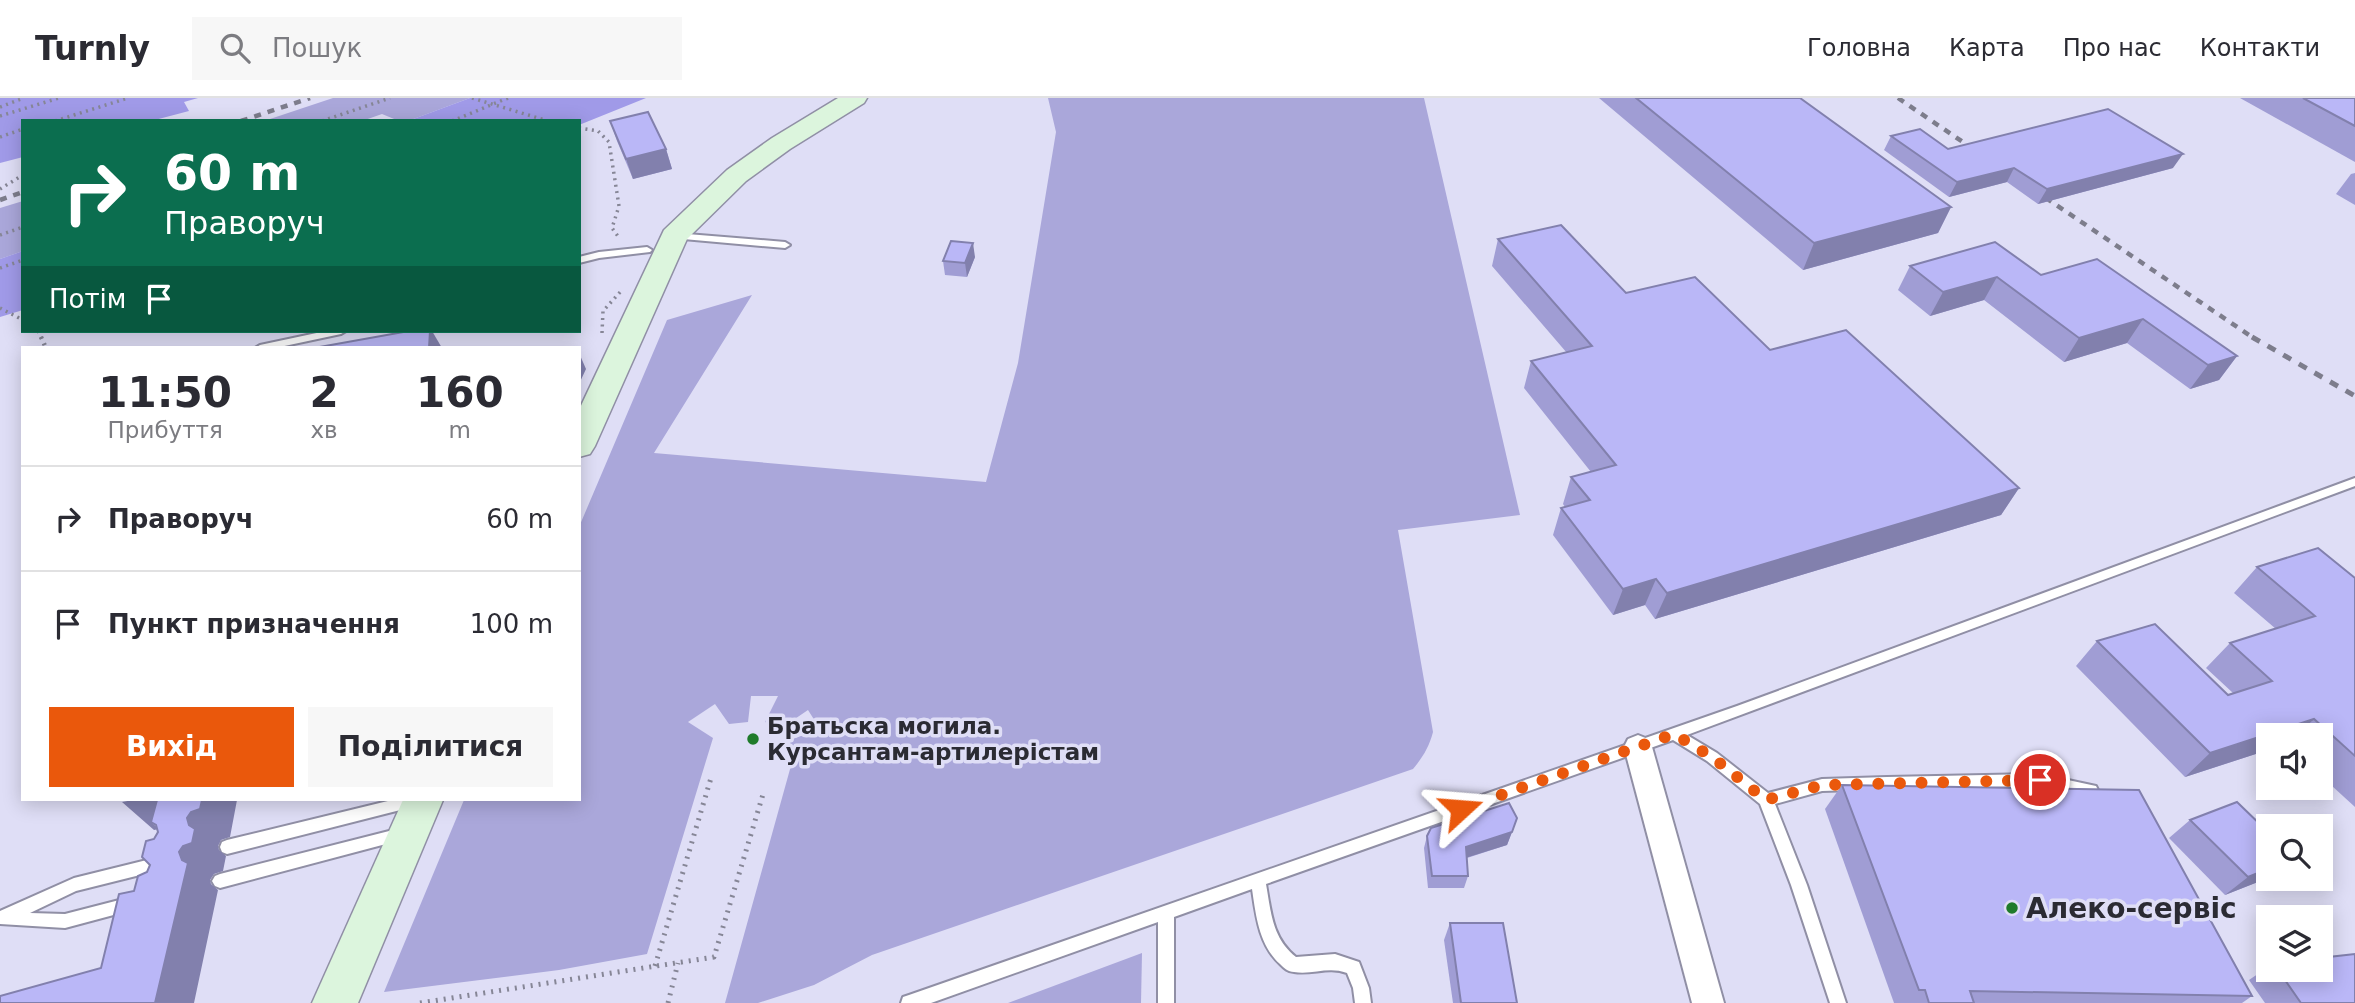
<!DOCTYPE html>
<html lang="uk">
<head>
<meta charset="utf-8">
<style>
	:root { --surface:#fff; --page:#f7f7f7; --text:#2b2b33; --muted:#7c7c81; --line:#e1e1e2; --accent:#ea580c }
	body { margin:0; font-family:"DejaVu Sans",sans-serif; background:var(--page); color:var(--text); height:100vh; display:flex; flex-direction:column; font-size:26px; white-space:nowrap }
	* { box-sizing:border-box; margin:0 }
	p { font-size:23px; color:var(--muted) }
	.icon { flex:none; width:38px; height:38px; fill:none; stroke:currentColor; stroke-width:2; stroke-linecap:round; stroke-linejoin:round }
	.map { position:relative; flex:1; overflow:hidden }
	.details { position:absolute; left:21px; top:248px; width:560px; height:455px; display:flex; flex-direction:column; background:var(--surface); border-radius:0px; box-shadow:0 4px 18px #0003 }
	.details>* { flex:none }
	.guide { position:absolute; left:21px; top:21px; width:560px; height:214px; border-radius:0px; box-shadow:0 4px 18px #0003; background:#0b6e4f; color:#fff; overflow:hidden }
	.controls { position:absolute; left:2256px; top:625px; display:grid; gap:14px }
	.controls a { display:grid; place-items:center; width:77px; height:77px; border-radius:0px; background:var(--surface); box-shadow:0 4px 18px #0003; font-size:35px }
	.pin { position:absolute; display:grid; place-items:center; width:60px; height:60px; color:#fff; margin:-30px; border:4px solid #fff; border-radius:50%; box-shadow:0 2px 7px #0007 }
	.me { position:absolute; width:77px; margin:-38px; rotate:71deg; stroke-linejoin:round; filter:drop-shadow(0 0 5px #0008) }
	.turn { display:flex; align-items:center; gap:24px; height:147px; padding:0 28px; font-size:32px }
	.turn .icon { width:91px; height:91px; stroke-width:2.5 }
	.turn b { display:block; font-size:49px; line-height:60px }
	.then { display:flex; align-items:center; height:66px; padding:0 28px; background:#0003; gap:14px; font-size:26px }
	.eta { display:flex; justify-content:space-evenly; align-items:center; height:119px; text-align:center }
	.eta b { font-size:42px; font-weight:800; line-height:49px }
	.action { display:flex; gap:14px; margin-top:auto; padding:14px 28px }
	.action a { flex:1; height:80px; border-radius:0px; background:var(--accent); color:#fff; font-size:28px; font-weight:800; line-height:80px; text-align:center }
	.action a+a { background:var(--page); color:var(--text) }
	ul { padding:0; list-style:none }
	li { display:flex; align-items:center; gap:21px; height:105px; padding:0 28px; border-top:2px solid var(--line) }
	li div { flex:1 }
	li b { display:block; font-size:26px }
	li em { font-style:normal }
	header { display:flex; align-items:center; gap:42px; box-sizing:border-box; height:98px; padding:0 35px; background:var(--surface); border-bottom:2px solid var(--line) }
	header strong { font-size:33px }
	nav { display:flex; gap:38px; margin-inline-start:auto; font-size:24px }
	.search { width:490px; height:63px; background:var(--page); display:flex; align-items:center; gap:18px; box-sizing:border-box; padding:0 24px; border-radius:0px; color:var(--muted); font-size:26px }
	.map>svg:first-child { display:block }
</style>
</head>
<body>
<header>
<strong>Turnly</strong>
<div class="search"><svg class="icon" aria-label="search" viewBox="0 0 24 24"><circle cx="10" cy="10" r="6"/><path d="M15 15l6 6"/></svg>Пошук</div>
<nav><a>Головна</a><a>Карта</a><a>Про нас</a><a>Контакти</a></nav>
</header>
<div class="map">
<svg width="2355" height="905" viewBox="0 0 2355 905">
	<rect width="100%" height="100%" fill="#dfdef6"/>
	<!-- green -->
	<g fill="#aaa7da">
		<path d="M333,0H470L408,23H399L382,16L362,23H264Z"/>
		<path d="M1048,0H1424L1520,417L1398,432L1433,634C1429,649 1423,659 1413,671L872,857L814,887L758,905H725L792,664L790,642L820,631L808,612L780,631L765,624L778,598H751L748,624L729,626L715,606L688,624L713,640L647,856L559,872L384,894L464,702H579V429L667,222L752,197L654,355L986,384L1018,265L1056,34Z"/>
		<path d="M23,103V153L0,161V110Z"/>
		<path d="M1142,855L1141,905H1008Z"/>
	</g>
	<!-- forest -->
	<g fill="#a09ae8">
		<path d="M0,0H198L184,4L189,13L151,23H23V59L0,65Z"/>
		<path d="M470,0H646L579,27V23H408Z"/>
		<path d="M23,153V212L0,219V161Z"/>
	</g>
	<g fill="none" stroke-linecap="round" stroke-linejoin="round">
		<!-- lane casing -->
		<g stroke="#908fa5" stroke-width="4">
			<g id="lane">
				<path d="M675,135L785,144L790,147L785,150L672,140L670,138Z"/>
				<path d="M647,149L652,152L650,154L599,160L579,165V159L599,154Z"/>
				<path d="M326,233H346L341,236L275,250H255L260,247Z"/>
				<path d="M2355,380V388L1687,637L1717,655L1768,695L1822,681L1887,679L2040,676L2096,688L2098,692L2096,696L2091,698L2040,688L1887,691L1822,693L1775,706L1807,787L1846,905H1830L1791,787L1760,706L1707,663L1673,642L1266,786C1271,814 1272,840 1296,859L1335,856L1359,864L1369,890L1371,905H1355L1353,890L1347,875C1328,868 1313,877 1294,874C1288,874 1284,870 1280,866C1259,847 1256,818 1252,791L1174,819V905H1158V824L931,905H901L903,899L909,897L1737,608Z"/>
				<path d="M392,702H423L421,706L416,708L227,756L222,754L220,749L222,744L227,742Z"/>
				<path d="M401,730L406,731L408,736L406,741L401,742L220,790L215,788L212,783L215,778L220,776Z"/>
				<path d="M163,758L168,760L170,765L168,770L76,793L30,815L65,816L131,799L136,801L139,806L136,811L65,830L0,826V813L74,780Z"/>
			</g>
		</g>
		<!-- street casing -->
		<g stroke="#908fa5" stroke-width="4">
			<path id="street" d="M1638,637L1648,641L1652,649L1724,905H1692L1624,649L1628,641Z"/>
		</g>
		<!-- secondary casing -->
		<g stroke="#908fa5" stroke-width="3">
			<g id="secondary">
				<path d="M838,0H867L864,5L790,51L746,83L687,141L595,348L590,356L579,359V312L664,132L727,72L772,40Z"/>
				<path d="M403,702H443L358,905H312Z"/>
			</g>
		</g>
		<!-- path-far2 -->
		<g stroke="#868696" stroke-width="3.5" stroke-dasharray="2 4.5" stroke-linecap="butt">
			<path d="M472,0L548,23"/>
			<path d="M0,9L24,0"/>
			<path d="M0,18L59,0"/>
			<path d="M55,23L128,0"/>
			<path d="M322,23L390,0"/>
			<path d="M452,23L508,0"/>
			<path d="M579,30L598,33L609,44L619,108L612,130L620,141"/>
			<path d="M0,39L23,31"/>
			<path d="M0,91L23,77"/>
			<path d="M0,137L23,129"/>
			<path d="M0,170L23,162"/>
			<path d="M0,210L23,222"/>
			<path d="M38,233L42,241"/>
			<path d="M602,235L603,213L622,192"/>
		</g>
		<!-- path-far1 -->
		<path stroke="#868696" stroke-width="4.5" stroke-dasharray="2 5" stroke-linecap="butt" d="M41,239L46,250"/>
		<!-- path -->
		<g stroke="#868696" stroke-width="5" stroke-dasharray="2 6" stroke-linecap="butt">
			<path d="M655,868L711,680"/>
			<path d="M420,905L714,859L764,693"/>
			<path d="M668,905L678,865"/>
		</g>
		<!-- lane -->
		<use href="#lane" fill="#fff" fill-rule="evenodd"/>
		<!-- street -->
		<use href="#street" fill="#fff" fill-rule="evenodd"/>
		<!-- secondary -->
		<use href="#secondary" fill="#dcf5dd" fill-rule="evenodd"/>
		<!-- rail-far1 -->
		<g stroke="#7d7d8c" stroke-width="4.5" stroke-dasharray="7 7" stroke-linecap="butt">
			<path d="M1898,0L1982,57"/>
			<path d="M241,23L310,0"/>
			<path d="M2034,92L2255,241"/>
			<path d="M0,102L23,94"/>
		</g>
		<!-- rail -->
		<path stroke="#7d7d8c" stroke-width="5" stroke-dasharray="9 9" stroke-linecap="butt" d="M2252,239L2355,298"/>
	</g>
	<!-- wall -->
	<g fill="#a09dd4">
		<path d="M1599,0H1800L1951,109L1938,135L1803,172Z"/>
		<path d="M2240,0H2355V64Z"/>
		<path d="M610,23L666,51L672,71L633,81L617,43Z"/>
		<path d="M1891,38L1948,51L2173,70L2038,106L2007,84L1949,99L1884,52Z"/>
		<path d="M2355,75V107L2336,96L2351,76Z"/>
		<path d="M1498,141L1626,195L1770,252L2019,390L2001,417L1655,521L1645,507L1613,517L1553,437L1561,410L1565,409L1563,406L1571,379L1591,374L1524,290L1531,263L1567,255L1492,168Z"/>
		<path d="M975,159L967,179L945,177L943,163Z"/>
		<path d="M1910,168L2041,177L2237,258L2219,282L2190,291L2127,245L2064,264L1984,202L1930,218L1898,192Z"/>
		<path d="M2257,469L2355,480V709L2320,677V637H2268V652L2185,679L2076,568L2097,543L2228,597L2233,595L2206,570L2230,545L2276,531L2234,495Z"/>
		<path d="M1842,687L2252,898L2242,905H1894L1825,711Z"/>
		<path d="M2190,722L2268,780L2225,797L2169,740Z"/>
		<path d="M1512,734L1507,747L1467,760L1468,778L1464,790H1428L1424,750L1427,738Z"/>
		<path d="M1450,825L1517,905H1453L1444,842Z"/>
		<path d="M2268,869V872H2320L2355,905H2265L2249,882Z"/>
	</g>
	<!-- shaded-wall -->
	<g fill="#8280ad">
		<path d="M666,51L672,71L633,81L626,61Z"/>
		<path d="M2183,56L2173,70L2038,106L2047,91Z"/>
		<path d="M2014,70L2007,84L1949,99L1957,84Z"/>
		<path d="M1951,109L1938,135L1803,172L1814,145Z"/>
		<path d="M973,145L975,159L967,179L965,165Z"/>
		<path d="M1997,179L1984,202L1930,218L1943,194Z"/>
		<path d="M2143,221L2127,245L2064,264L2079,240Z"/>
		<path d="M430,233H432L442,250H429Z"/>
		<path d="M579,255L586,271L579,286Z"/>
		<path d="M2237,258L2219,282L2190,291L2208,267Z"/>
		<path d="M2019,390L2001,417L1655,521L1667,495Z"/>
		<path d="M1656,481L1645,507L1613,517L1623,491Z"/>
		<path d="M2314,621L2297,637H2268V652L2185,679L2210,655Z"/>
		<path d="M133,702H165L187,720L191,714L202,702H237L230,739L221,742L218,748L219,752L226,758L223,773L214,776L210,782L211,786L218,792L194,905H155L182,762L156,727L151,724L159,731L154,732L122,704Z"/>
		<path d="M1512,734L1507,747L1462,761L1466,749Z"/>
		<path d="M2268,771V780L2225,797L2248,779Z"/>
	</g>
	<!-- building -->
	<g fill="#bab7f7" stroke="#8280ad" stroke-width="2">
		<path d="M1636,0H1800L1951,109L1814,145Z"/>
		<path d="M2303,0H2355V28Z"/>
		<path d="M2108,11L2183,56L2047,91L2014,70L1957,84L1891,38L1920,31L1948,51Z"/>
		<path d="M648,14L666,51L626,61L610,23Z"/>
		<path d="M1561,127L1626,195L1695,179L1770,252L1846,232L2019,390L1667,495L1656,481L1623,491L1561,410L1590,402L1571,379L1616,367L1531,263L1592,248L1498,141Z"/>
		<path d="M951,143L973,145L965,165L943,163Z"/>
		<path d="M1995,144L2041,177L2097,161L2237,258L2208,267L2143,221L2079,240L1997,179L1943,194L1910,168Z"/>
		<path d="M409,233H430L429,250H314Z"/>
		<path d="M2318,450L2355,480V658L2314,621L2210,655L2097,543L2155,526L2228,597L2272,583L2230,545L2315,518L2257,469Z"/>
		<path d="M1842,687L2139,692L2252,898L1970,893L1974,905H1929L1925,892H1919Z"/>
		<path d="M157,702H202L200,711L191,714L187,720L189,727L195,731L192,745L183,748L179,754L182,762L188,765L155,905H0V898L101,870L119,796L134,793L138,778L147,774L150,767L142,759L146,743L154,741L158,734L156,727L151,724Z"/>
		<path d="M2237,704L2268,734V771L2248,779L2190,722Z"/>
		<path d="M1509,705L1517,720L1512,734L1466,749L1468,778H1432L1427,738L1431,730Z"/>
		<path d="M1450,825H1503L1517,905H1461Z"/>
		<path d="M2355,856V905H2301L2278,872H2320V860Z"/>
	</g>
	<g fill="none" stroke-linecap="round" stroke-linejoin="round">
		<!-- route -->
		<path stroke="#ea580c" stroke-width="12" stroke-dasharray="0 21.6" d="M1461,711L1674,636L1712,659L1766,702L1822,687L2040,682"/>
	</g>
	<!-- markers -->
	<g fill="#1f7b2b" stroke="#dfdef6" stroke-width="2.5">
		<circle cx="753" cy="641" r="7"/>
		<circle cx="2012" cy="810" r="7"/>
	</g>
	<g text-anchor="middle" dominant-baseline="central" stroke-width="7" stroke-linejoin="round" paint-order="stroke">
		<!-- poi labels -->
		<g font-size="23" font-weight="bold" fill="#2b2b33" stroke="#dfdef6" text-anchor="start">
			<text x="767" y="628">Братьска могила.<tspan x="767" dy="26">Курсантам-артилерістам</tspan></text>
		</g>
		<!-- near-poi labels -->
		<g font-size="28" font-weight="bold" fill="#2b2b33" stroke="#dfdef6" text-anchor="start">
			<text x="2026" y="810">Алеко-сервіс</text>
		</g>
	</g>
</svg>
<div class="controls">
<a><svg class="icon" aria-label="sound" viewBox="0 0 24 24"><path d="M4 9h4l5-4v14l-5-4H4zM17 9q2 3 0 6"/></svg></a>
<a><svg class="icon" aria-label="search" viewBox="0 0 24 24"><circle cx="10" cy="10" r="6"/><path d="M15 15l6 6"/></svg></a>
<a><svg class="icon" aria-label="layers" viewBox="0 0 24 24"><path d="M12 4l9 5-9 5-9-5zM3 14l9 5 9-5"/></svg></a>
</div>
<div class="pin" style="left:2040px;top:682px;background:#d93025"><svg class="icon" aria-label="arrive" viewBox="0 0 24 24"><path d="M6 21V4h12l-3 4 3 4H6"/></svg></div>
<svg class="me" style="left:1461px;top:711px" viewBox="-20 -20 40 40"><path d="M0-17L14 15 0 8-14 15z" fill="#ea580c" stroke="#fff" stroke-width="4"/></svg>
<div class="guide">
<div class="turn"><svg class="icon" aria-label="right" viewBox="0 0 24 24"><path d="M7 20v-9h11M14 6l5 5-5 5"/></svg><div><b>60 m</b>Праворуч</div></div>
<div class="then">Потім<svg class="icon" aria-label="arrive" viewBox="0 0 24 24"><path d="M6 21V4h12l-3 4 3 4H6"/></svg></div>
</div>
<section class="details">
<div class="eta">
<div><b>11:50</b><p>Прибуття</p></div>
<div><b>2</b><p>хв</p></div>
<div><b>160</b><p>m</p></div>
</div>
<ul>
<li><svg class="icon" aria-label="right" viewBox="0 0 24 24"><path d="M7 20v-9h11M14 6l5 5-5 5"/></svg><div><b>Праворуч</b></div><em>60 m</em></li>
<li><svg class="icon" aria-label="arrive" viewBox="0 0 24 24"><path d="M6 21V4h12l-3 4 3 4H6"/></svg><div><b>Пункт призначення</b></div><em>100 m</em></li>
</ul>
<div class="action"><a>Вихід</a><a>Поділитися</a></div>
</section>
</div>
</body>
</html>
